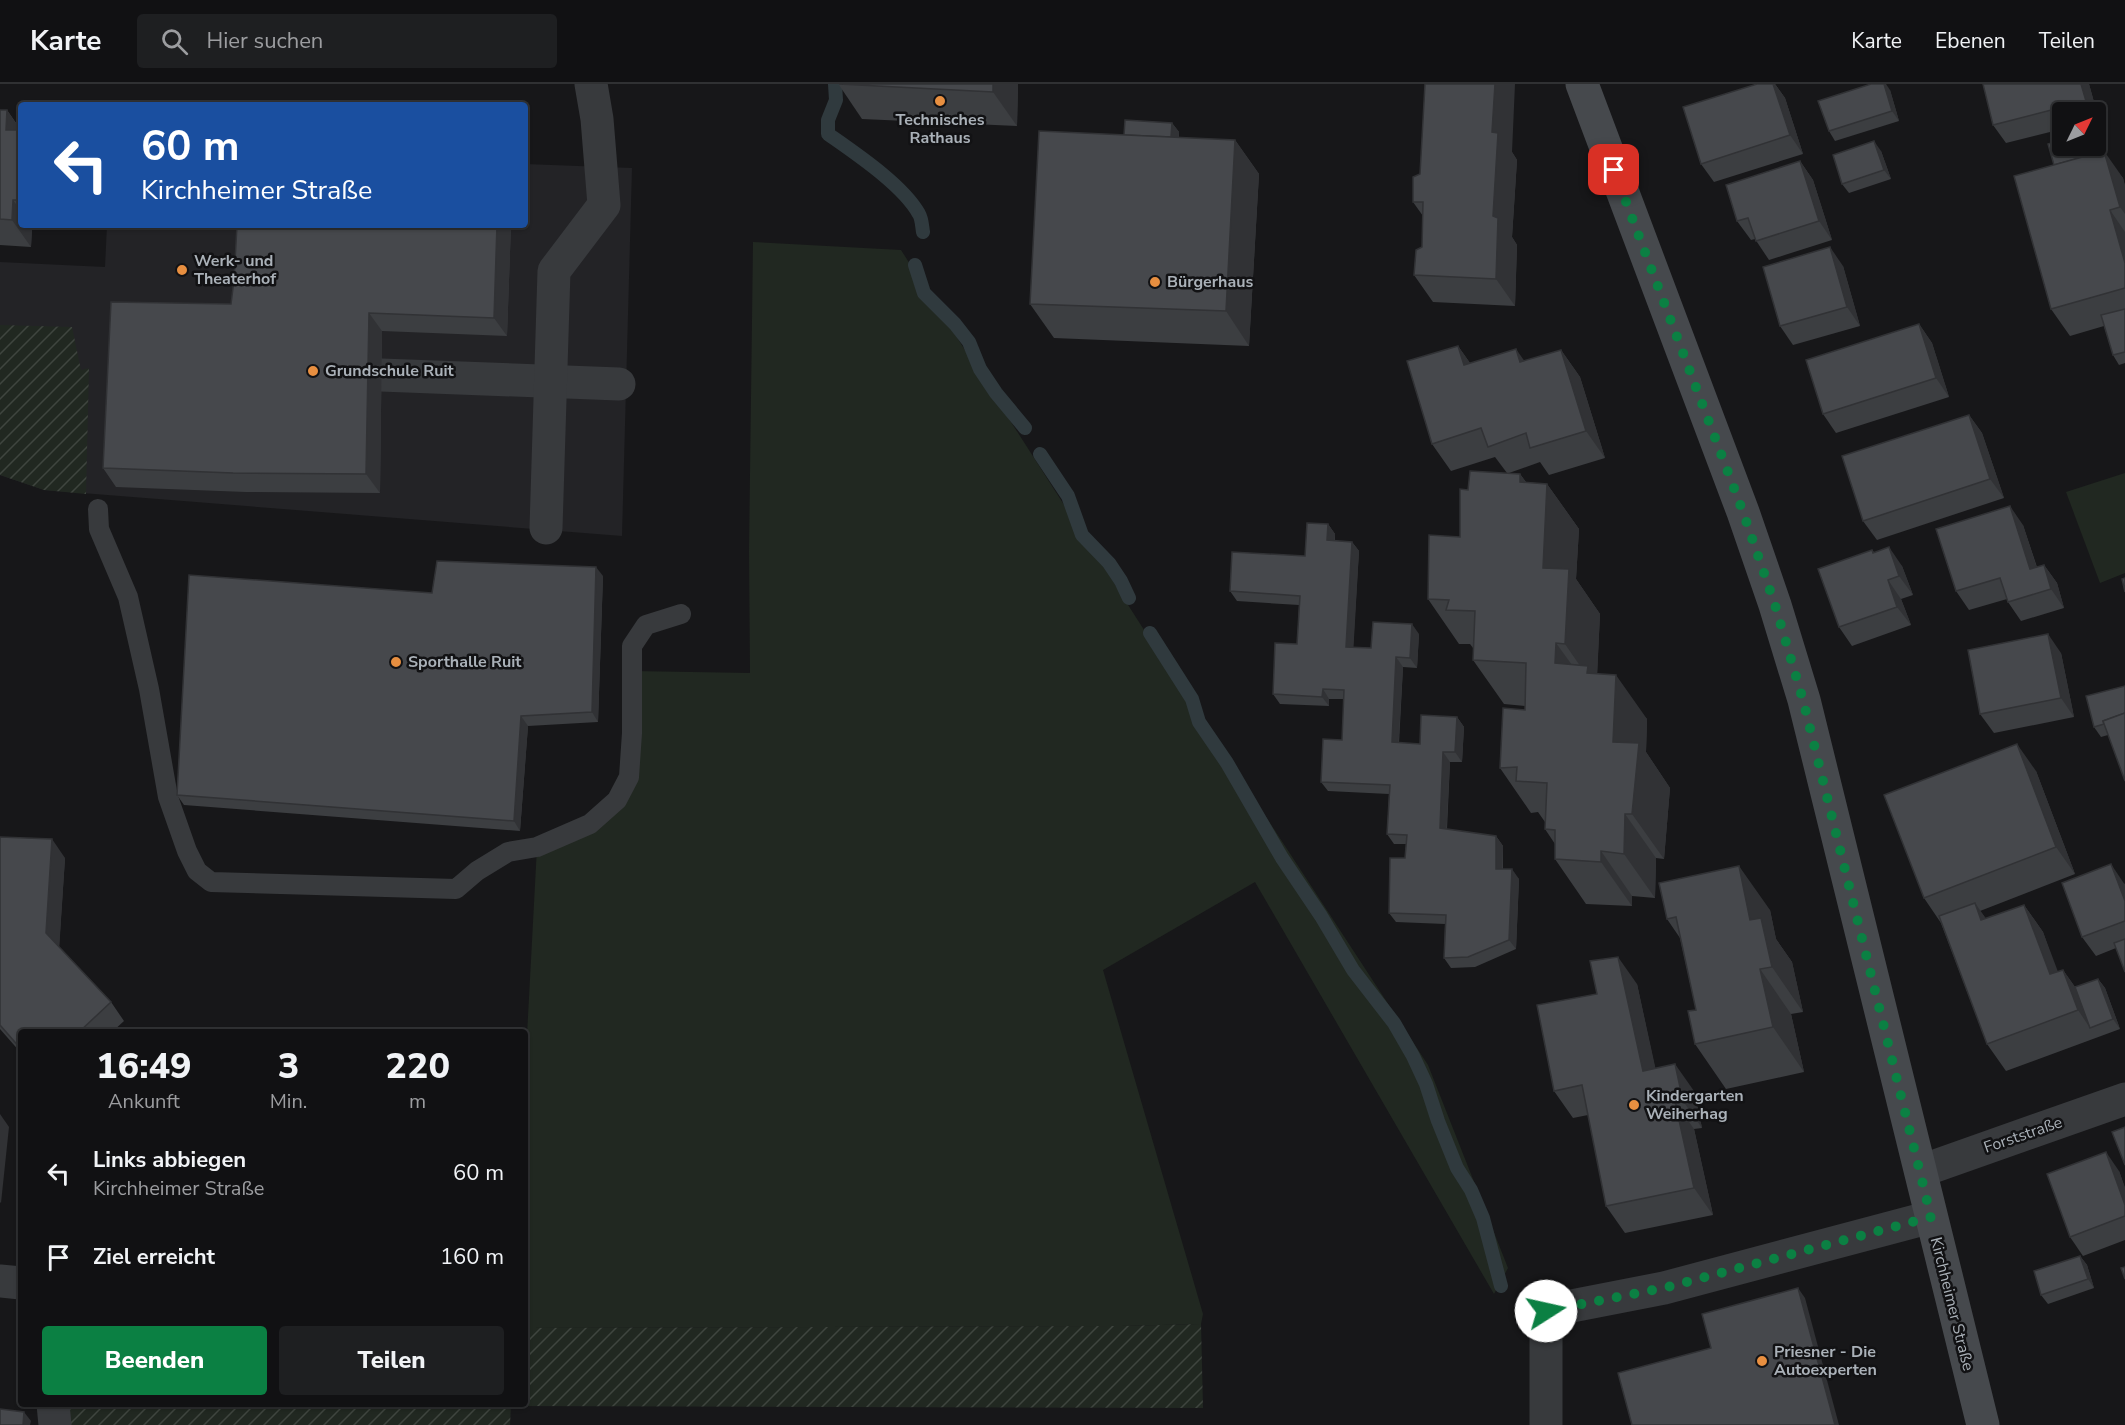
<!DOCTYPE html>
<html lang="de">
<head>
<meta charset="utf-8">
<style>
	:root { --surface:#111113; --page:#1e1f21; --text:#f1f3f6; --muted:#9c9da0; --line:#303133; --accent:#0b8043 }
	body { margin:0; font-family:"Nunito Sans",sans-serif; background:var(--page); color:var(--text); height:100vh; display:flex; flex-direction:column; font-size:22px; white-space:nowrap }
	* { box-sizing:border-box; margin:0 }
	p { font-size:20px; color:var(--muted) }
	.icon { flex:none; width:33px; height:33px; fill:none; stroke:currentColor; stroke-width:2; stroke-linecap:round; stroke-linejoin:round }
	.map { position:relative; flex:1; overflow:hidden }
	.side { position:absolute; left:18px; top:945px; width:510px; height:378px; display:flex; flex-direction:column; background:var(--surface); border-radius:6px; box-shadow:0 2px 4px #0004,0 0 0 2px var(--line) }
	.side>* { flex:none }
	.top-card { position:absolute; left:18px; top:18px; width:510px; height:126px; border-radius:6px; box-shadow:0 2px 4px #0004,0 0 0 2px var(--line); background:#1a4fa0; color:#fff; overflow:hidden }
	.needle { width:39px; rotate:47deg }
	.tools { position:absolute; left:2052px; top:18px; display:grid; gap:12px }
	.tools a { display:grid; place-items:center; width:54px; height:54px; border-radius:6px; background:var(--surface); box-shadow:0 2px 4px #0004,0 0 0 2px var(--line); font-size:30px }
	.pin { position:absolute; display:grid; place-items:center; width:51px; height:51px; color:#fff; margin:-26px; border-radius:12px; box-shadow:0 3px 9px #0006 }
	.me { position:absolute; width:66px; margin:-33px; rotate:80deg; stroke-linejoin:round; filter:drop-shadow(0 0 4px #0008) }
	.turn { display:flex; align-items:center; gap:21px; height:126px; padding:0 24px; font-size:27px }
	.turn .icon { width:78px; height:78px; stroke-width:2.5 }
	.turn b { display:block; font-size:42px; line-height:51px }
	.eta { display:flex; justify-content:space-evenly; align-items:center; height:102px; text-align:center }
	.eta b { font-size:36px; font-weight:800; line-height:42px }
	.button { display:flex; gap:12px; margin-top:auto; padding:12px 24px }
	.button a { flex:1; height:69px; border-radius:6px; background:var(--accent); color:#fff; font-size:24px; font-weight:800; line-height:69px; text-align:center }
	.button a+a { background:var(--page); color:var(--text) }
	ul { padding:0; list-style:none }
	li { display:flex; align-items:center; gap:18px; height:84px; padding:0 24px }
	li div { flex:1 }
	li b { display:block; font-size:22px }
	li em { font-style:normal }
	header { display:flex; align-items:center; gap:36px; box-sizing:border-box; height:84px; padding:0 30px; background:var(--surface); border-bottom:2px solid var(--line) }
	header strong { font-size:28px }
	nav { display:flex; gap:33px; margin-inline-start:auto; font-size:21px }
	.search { width:420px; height:54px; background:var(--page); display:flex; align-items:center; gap:15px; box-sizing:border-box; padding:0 21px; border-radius:6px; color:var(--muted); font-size:22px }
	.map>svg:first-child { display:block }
</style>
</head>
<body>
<header>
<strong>Karte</strong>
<div class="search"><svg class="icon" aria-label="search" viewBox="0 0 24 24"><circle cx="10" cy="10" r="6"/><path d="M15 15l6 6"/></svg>Hier suchen</div>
<nav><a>Karte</a><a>Ebenen</a><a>Teilen</a></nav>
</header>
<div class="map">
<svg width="2125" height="1341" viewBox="0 0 2125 1341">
	<defs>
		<pattern id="garden-furrows" width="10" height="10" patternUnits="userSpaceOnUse" patternTransform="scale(1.5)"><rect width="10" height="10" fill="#212821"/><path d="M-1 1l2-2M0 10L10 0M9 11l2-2" fill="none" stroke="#3f453f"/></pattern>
	</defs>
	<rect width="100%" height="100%" fill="#171719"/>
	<!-- built -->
	<path fill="#232326" d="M525,80L632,84L622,452L44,406L0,391V178L105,183L107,141H525Z"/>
	<!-- green -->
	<g fill="#212821">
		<path d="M753,158L901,166L1146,549L1428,981L1508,1184L1494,1210L1255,798L1103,886L1203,1230L1201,1240L1122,1242L525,1244V989L537,763L590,740L629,693L632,587L750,589L749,468Z"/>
		<path d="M2125,389V489L2100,499L2066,408Z"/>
	</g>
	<!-- garden -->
	<g fill="url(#garden-furrows)">
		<path d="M0,241L72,243L81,286L89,284L86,410L44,406L0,391Z"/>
		<path d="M1201,1240L1203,1324L514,1322V1320H525V1244L1122,1242Z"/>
		<path d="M65,1320H511L510,1341H67Z"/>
	</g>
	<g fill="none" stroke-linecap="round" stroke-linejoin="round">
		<!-- stream -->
		<g stroke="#303a3e" stroke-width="14">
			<path d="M835,0L836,16L828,36V50C855,69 903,101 919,130C922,135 922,142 923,148"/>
			<path d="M915,181L924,209L955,240L969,258L980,285L996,309L1025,344"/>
			<path d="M1040,370L1068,412L1082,451L1109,479L1121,497L1129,514"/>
			<path d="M1150,549L1192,615L1199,638L1227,679L1282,774L1321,832L1353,886L1394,939L1413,972L1426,1000L1438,1037L1457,1084L1471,1106L1483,1134L1501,1202"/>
		</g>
		<!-- lane -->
		<path stroke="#383a3d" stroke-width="20" d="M98,425L99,445L128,513L149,605L168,713L187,767L197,787L211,798L456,805L477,787L508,768L537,763L590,740L617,716L629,693L632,649V562L646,541L681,530"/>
		<!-- street -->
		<g stroke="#383a3d" stroke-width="33">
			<path d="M381,291L619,300"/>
			<path d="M546,444L554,187L604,121L597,35L591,0"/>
			<path d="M1921,1087L2125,1015"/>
			<path d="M0,1197L21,1199"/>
			<path d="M53,1320L55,1341"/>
			<path d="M1546,1341V1227L1664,1204L1931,1133"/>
		</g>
		<!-- secondary -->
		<path stroke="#46494d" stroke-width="33" d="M1582,0L1743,428L1775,521L1804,616L1983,1341"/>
	</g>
	<!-- wall -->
	<g fill="#3c3e41">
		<path d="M1018,0L1017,42L862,35L839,1Z"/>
		<path d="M1757,0H1775L1785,14L1803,70L1714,98L1701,80Z"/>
		<path d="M1983,0H2089L2099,36L2096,37V28H2062V45L2006,59L1993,41Z"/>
		<path d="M1890,6L1899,37L1835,57L1829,47Z"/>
		<path d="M0,26H7L21,46V141H78V145L32,143L31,163L0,161Z"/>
		<path d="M1172,39L1179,48V54L1235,56L1259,90L1249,262L1054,254L1030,220L1124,51Z"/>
		<path d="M2096,61L2098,68L2123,94L2125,102V279L2119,281L2113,271L2104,242L2070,252L2051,225L2054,81Z"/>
		<path d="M1881,67L1891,95L1849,109L1842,100Z"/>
		<path d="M1512,68L1517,76L1512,153L1517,161L1515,222L1433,218L1414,191L1422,163L1423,132L1413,118Z"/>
		<path d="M1800,77L1813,96L1832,156L1769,176L1755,155L1751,156L1737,137Z"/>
		<path d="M237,141H511L507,252L382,247L380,409L246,408L116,403L103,384L231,220L234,196Z"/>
		<path d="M1843,182L1860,242L1793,261L1780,242Z"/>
		<path d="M1919,240L1932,259L1949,313L1836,349L1823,330Z"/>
		<path d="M1458,262L1470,279L1524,277L1561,266L1580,293L1605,374L1549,391L1540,378L1509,389L1520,390L1526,398L1547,400L1579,445L1576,495L1600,530L1597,590L1647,635L1646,668L1670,704L1664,775L1656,774L1655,814L1632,812V822L1586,820L1555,775V760L1545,745V738L1538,728L1531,729L1500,684L1525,626V622L1504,620L1473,576V564L1470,560H1459L1428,515L1460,453L1468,406L1507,389L1495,373L1451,387L1432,360Z"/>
		<path d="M1969,331L1982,349L2004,414L1877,456L1863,437Z"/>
		<path d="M1328,440L1335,450V457L1352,458L1359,467L1353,563L1371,564L1419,550L1417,584L1403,583L1399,659L1420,660L1457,633L1464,643L1462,678H1450L1447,745L1496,752L1503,762V785L1519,795L1516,865L1475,883L1451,884L1444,874L1445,840L1396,838L1389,829L1405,774L1406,760H1394L1387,750L1389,710L1328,707L1321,698L1342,656L1344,615H1329V622L1280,620L1273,610L1297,560L1299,521L1237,517L1230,507L1305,472Z"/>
		<path d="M2023,441L2037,483L2044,481L2057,499L2064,524L2021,537L2008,518L2007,515L1969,526L1956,507Z"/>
		<path d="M1872,466L1875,469L1902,482L1913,511L1901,515L1911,541L1852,562L1839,543Z"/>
		<path d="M603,492L598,638L528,642L520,747L184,721L177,711L432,509Z"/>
		<path d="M2061,569L2074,633L1994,649L1980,630Z"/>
		<path d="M2125,602L2108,651L2101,653L2094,643Z"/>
		<path d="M2036,687L2075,790L1980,827L1986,835L2024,821L2043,848L2057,888L2063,886L2075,903L2098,895L2105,904L2120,945L2006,987L1987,960L1941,839L1924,814Z"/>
		<path d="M0,753L65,774L59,863L111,918L124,937L112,948H21V969L0,945Z"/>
		<path d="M1659,799L1770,826L1776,855L1792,878L1803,928L1791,930L1804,988L1726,1005L1695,960L1696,926L1680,854L1667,835Z"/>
		<path d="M2124,799L2125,801V888L2116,864L2096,872L2082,853Z"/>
		<path d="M1637,900L1655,984L1694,1007L1702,1044L1694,1045L1713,1131L1625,1149L1606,1122L1588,1031L1573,1034L1554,1007L1597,910Z"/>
		<path d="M2119,1087L2125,1104V1156L2083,1172L2070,1153Z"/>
		<path d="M2080,1172L2087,1181L2094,1204L2048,1220L2041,1211Z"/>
	</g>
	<!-- shaded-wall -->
	<g fill="#313235">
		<path d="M993,0H1018L1017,42L993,8Z"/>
		<path d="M1495,0H1515L1512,68L1517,76L1512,153L1517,161L1515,222L1496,195L1493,132L1492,48Z"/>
		<path d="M1773,0H1775L1785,14L1803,70L1790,51Z"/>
		<path d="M1884,0H1886L1890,6L1899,37L1892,27Z"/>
		<path d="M2081,0H2089L2099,36L2096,31V28H2093L2086,17Z"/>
		<path d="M7,26L21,47L6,46Z"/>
		<path d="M1172,39L1179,48L1177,85L1170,75Z"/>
		<path d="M1235,56L1259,90L1249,262L1226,227Z"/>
		<path d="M1874,57L1881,67L1891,95L1884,86Z"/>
		<path d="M2096,61L2106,98L2099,89L2091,62Z"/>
		<path d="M2104,67L2123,94L2125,102V130L2120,123Z"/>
		<path d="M1800,77L1813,96L1832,156L1819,137Z"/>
		<path d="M13,116L21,127V141H31L32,143L31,163L12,136Z"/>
		<path d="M2110,126L2125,148V179Z"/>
		<path d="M497,141H511L507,252L494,234Z"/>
		<path d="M1830,163L1843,182L1860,242L1847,223Z"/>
		<path d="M369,229L382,247L380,409L366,390Z"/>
		<path d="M1919,240L1932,259L1949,313L1936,294Z"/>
		<path d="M1458,262L1477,289L1464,281Z"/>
		<path d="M1516,265L1535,292L1520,278Z"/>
		<path d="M1561,266L1580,293L1605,374L1586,347Z"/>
		<path d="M1969,331L1982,349L2004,414L1990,395Z"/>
		<path d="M1520,390L1546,427L1547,400L1579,445L1576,495L1600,530L1597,595L1616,591L1647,635L1646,668L1670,704L1664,775L1632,730L1613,658L1596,605L1565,560L1520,398Z"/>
		<path d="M2010,422L2023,441L2043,503L2030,485Z"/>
		<path d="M1328,440L1335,450L1334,466L1327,456Z"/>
		<path d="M1352,458L1359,467L1353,572L1346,563Z"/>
		<path d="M1889,463L1902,482L1913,511L1899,492Z"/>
		<path d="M2044,481L2057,499L2064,524L2051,505Z"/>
		<path d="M596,483L603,492L598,638L592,628Z"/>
		<path d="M1888,496L1901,515L1911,541L1897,523Z"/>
		<path d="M1412,540L1419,550L1417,584L1410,574Z"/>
		<path d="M2048,550L2061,569L2074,633L2061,614Z"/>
		<path d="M1556,559L1588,603L1555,579Z"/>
		<path d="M1396,573L1403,583L1398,668L1392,658Z"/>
		<path d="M1323,605L1329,615V622L1322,613Z"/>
		<path d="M521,632L528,642L520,747L514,737Z"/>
		<path d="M1457,633L1464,643L1462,678L1455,668Z"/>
		<path d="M2017,660L2036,687L2075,790L2056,763Z"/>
		<path d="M1443,668L1450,678L1446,754L1440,744Z"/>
		<path d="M1625,730L1656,774L1655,814L1624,770Z"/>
		<path d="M1496,752L1503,762L1502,795L1496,785Z"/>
		<path d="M52,755L65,774L59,867L46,849Z"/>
		<path d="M1601,767L1632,812V822L1601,778Z"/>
		<path d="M2111,780L2125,801V817Z"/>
		<path d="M1739,782L1770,826L1776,855L1792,878L1803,928L1772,883L1750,836Z"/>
		<path d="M1512,785L1519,795L1516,865L1509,856Z"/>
		<path d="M1975,819L1994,846L1981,836Z"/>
		<path d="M2024,821L2043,848L2069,917L2050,890Z"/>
		<path d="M1618,873L1637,900L1662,1014L1643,987Z"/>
		<path d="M1760,885L1791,930L1804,988L1773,943Z"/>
		<path d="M2063,886L2082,913L2090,944L2078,926Z"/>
		<path d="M2098,895L2105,904L2120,945L2113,935Z"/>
		<path d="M1675,980L1694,1007L1702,1044L1683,1017Z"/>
		<path d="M1675,1018L1694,1045L1713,1131L1694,1104Z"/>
		<path d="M0,1030L9,1043L1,1119L0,1118Z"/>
		<path d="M2106,1068L2119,1087L2125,1104V1121Z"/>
		<path d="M2080,1172L2087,1181L2094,1204L2088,1195Z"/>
		<path d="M1798,1204L1805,1214L1839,1341H1835Z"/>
		<path d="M24,1328L31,1337L30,1341H23Z"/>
	</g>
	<!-- building -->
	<g fill="#46484c" stroke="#313235" stroke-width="1.5">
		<path d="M839,0H993V8Z"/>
		<path d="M1425,0H1495L1492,48L1498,49L1493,132L1498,134L1496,195L1414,191L1416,166L1422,163L1423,118H1413V93L1420,90Z"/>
		<path d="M1757,0H1773L1790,51L1701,80L1683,23Z"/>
		<path d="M1871,0H1884L1892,27L1829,47L1818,17Z"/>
		<path d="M1983,0H2081L2086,17L1993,41Z"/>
		<path d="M0,26H7L6,46H21V116H13L12,136L0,135Z"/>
		<path d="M1125,36L1172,39L1171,53L1124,51Z"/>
		<path d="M1039,47L1235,56L1226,227L1030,220Z"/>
		<path d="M2062,56V62H2091L2094,70L2054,81L2048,60Z"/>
		<path d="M1874,57L1884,86L1842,100L1833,71Z"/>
		<path d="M2104,67L2120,123L2110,126L2125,179V204L2051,225L2014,92Z"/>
		<path d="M1800,77L1819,137L1756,157L1748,134L1737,137L1726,101Z"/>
		<path d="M237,141H497L494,234L369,229L366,390L233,389L103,384L111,218L231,220L234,196Z"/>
		<path d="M1830,163L1847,223L1780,242L1763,183Z"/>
		<path d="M2125,225V268L2113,271L2101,231Z"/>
		<path d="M1919,240L1936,294L1823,330L1806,276Z"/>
		<path d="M1458,262L1464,281L1516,265L1520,278L1561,266L1586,347L1530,364L1526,349L1488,363L1481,344L1432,360L1407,277Z"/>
		<path d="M1969,331L1990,395L1863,437L1842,372Z"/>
		<path d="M1470,387L1520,390V398L1547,400L1543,484L1569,485L1565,560L1556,559L1555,579L1588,582L1587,589L1616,591L1613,658L1639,659L1632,730H1625L1624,770L1601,767V778L1555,775V746L1545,745L1547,699L1516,697L1517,683L1500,684L1503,624L1525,626L1526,579L1473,576L1475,527L1446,526L1449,516L1428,515L1429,451L1460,453V405L1468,406Z"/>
		<path d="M2010,422L2030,485L2044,481L2051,505L2008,518L2000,494L1956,507L1936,445Z"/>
		<path d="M1307,439L1328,440L1327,456L1352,458L1346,563L1371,564L1373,538L1412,540L1410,574L1396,573L1392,658L1420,660L1421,631L1457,633L1455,668H1443L1440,744L1496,752V785H1512L1509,856L1468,873L1444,874L1446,831L1389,829L1390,774H1405L1407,751L1387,750L1390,701L1321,698L1323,655L1342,656L1344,606L1323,605L1322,613L1273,610L1275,559L1297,560L1300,512L1230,507L1232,468L1305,472Z"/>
		<path d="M1889,463L1899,492L1888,496L1897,523L1839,543L1818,485L1872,466L1873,469Z"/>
		<path d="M437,477L596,483L592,628L521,632L514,737L177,711L189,491L432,509Z"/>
		<path d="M2125,494V508L2122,495Z"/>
		<path d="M2048,550L2061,614L1980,630L1968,566Z"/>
		<path d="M2125,602V629L2103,637L2104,640L2094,643L2086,612Z"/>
		<path d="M2125,629V697L2103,637Z"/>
		<path d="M2017,660L2056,763L1924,814L1884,711Z"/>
		<path d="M0,753L52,755L46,849L111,918L79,948H21V965L0,941Z"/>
		<path d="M2111,780L2125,817V837L2082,853L2062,799Z"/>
		<path d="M1739,782L1750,836L1761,834L1772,883L1760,885L1773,943L1695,960L1688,927L1696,926L1676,833L1667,835L1659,799Z"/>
		<path d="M1975,819L1981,836L2024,821L2050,890L2063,886L2078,926L1987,960L1939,832Z"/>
		<path d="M2125,855V888L2114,859Z"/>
		<path d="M1618,873L1643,987L1675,980L1683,1017L1675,1018L1694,1104L1606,1122L1582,1001L1554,1007L1537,921L1597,910L1590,877Z"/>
		<path d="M2098,895L2113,935L2090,944L2075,903Z"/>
		<path d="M2125,1043V1081L2112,1048Z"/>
		<path d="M2106,1068L2125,1121V1132L2070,1153L2047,1090Z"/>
		<path d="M2080,1172L2088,1195L2041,1211L2034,1187Z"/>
		<path d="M2125,1183V1195L2121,1184Z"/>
		<path d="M1798,1204L1835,1341H1632L1618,1289L1711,1264L1702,1230Z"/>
		<path d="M0,1325L24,1328L23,1341H0Z"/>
	</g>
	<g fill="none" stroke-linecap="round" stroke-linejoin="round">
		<!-- route -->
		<path stroke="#0b8043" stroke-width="10" stroke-dasharray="0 18" d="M1546,1227L1664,1204L1931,1133L1803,616L1775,521L1743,428L1614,86"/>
	</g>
	<!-- markers -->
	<g fill="#e88f40" stroke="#121214" stroke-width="2">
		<circle cx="940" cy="17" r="6"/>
		<circle cx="182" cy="186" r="6"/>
		<circle cx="1155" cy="198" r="6"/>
		<circle cx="313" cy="287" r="6"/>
		<circle cx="396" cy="578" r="6"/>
		<circle cx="1634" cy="1021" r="6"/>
		<circle cx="1762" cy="1277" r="6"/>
	</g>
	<g text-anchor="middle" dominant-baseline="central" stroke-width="5" stroke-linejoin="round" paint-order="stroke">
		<!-- poi labels -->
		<g font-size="16" font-weight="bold" fill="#aab1b8" stroke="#121214" text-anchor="start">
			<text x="940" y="36" text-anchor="middle">Technisches<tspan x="940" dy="18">Rathaus</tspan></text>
			<text x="194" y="177">Werk- und<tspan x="194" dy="18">Theaterhof</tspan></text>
			<text x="1167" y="198">Bürgerhaus</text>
			<text x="325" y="287">Grundschule Ruit</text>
			<text x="408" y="578">Sporthalle Ruit</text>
			<text x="1646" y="1012">Kindergarten<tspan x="1646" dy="18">Weiherhag</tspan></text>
			<text x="1774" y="1268">Priesner - Die<tspan x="1774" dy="18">Autoexperten</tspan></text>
		</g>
		<!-- street labels -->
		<g font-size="16" fill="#aab1b8" stroke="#121214">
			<text transform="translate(2023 1051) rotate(-19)">Forststraße</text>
			<text transform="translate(1952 1220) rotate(76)">Kirchheimer Straße</text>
		</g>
	</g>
</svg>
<div class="tools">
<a><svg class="needle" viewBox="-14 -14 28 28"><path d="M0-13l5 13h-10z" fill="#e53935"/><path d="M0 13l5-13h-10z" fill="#9c9da0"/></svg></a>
</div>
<div class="pin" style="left:1614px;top:86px;background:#d93025"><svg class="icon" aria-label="arrive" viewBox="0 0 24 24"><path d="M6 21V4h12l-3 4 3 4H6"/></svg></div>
<svg class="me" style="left:1546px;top:1227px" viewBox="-20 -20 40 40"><circle r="19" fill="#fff"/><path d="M0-13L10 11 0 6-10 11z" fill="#0b8043"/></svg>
<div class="top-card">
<div class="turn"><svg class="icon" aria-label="left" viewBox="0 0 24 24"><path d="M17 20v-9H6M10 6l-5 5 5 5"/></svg><div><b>60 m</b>Kirchheimer Straße</div></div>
</div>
<section class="side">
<div class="eta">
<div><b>16:49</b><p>Ankunft</p></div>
<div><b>3</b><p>Min.</p></div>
<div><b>220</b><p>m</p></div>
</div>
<ul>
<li><svg class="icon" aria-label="left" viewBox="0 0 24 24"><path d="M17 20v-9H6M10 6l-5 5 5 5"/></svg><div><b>Links abbiegen</b><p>Kirchheimer Straße</p></div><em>60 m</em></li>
<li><svg class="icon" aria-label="arrive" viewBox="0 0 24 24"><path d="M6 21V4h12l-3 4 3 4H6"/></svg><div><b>Ziel erreicht</b></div><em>160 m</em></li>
</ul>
<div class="button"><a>Beenden</a><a>Teilen</a></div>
</section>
</div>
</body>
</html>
